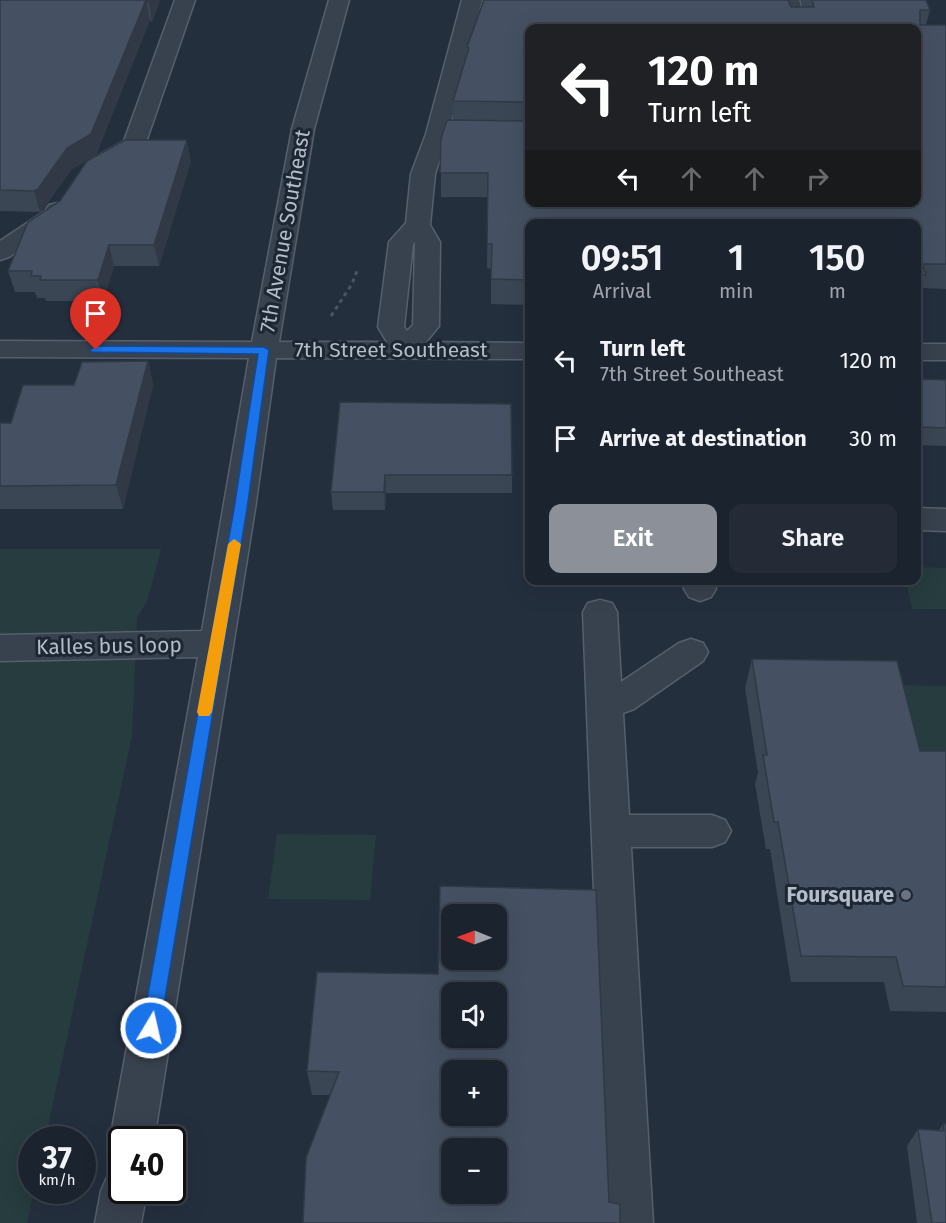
<!DOCTYPE html>
<html lang="en">
<head>
<meta charset="utf-8">
<style>
	:root { --surface:#1b232e; --page:#242b36; --text:#f1f3f6; --muted:#a0a4aa; --line:#39404a; --accent:#8c9099 }
	body { margin:0; font-family:"Fira Sans",sans-serif; background:var(--page); color:var(--text); height:100vh; display:flex; flex-direction:column; font-size:22px; white-space:nowrap }
	* { box-sizing:border-box; margin:0 }
	p { font-size:20px; color:var(--muted) }
	.icon { flex:none; width:33px; height:33px; fill:none; stroke:currentColor; stroke-width:2; stroke-linecap:round; stroke-linejoin:round }
	.map { position:relative; flex:1; overflow:hidden }
	.details { position:absolute; left:525px; top:219px; width:396px; height:366px; display:flex; flex-direction:column; background:var(--surface); border-radius:12px; box-shadow:0 6px 24px #0002,0 0 0 2px var(--line) }
	.details>* { flex:none }
	.hud { position:absolute; left:525px; top:24px; width:396px; height:183px; border-radius:12px; box-shadow:0 6px 24px #0002,0 0 0 2px var(--line); background:#202124; color:#fff; overflow:hidden }
	.needle { width:39px; rotate:271deg }
	.controls { position:absolute; left:441px; top:904px; display:grid; gap:12px }
	.controls a { display:grid; place-items:center; width:66px; height:66px; border-radius:12px; background:var(--surface); box-shadow:0 6px 24px #0002,0 0 0 2px var(--line); font-size:30px }
	.speed { position:absolute; left:18px; top:1126px; display:flex; gap:12px; font-size:30px; font-weight:700; text-align:center }
	.speed>* { display:grid; place-content:center; width:78px; height:78px; border-radius:50%; background:var(--surface); box-shadow:0 6px 24px #0002,0 0 0 2px var(--line); line-height:1 }
	.speed small { font-size:15px; font-weight:400 }
	.speed .limit { border:3px solid #111; border-radius:9px; background:#fff; color:#111 }
	.pin { position:absolute; display:grid; place-items:center; width:51px; height:51px; color:#fff; margin:-62px -26px; border-radius:50% 50% 50% 0; rotate:-45deg; box-shadow:0 0 6px #0007 }
	.pin .icon { rotate:45deg }
	.me { position:absolute; width:66px; margin:-33px; rotate:9deg; stroke-linejoin:round; filter:drop-shadow(0 0 4px #0008) }
	.turn { display:flex; align-items:center; gap:21px; height:126px; padding:0 24px; font-size:27px }
	.turn .icon { width:78px; height:78px; stroke-width:2.5 }
	.turn b { display:block; font-size:42px; line-height:51px }
	.lanes { display:flex; align-items:center; height:57px; padding:0 24px; background:#0003; justify-content:center; gap:30px; direction:ltr }
	.lanes .off { opacity:.35 }
	.eta { display:flex; justify-content:space-evenly; align-items:center; height:102px; text-align:center }
	.eta b { font-size:36px; font-weight:600; line-height:42px }
	.button { display:flex; gap:12px; margin-top:auto; padding:12px 24px }
	.button a { flex:1; height:69px; border-radius:12px; background:var(--accent); color:#fff; font-size:24px; font-weight:600; line-height:69px; text-align:center }
	.button a+a { background:var(--page); color:var(--text) }
	ul { padding:0; list-style:none }
	li { display:flex; align-items:center; gap:18px; height:78px; padding:0 24px }
	li div { flex:1 }
	li b { display:block; font-size:22px }
	li em { font-style:normal }
	.map>svg:first-child { display:block }
</style>
</head>
<body>
<div class="map">
<svg width="946" height="1223" viewBox="0 0 946 1223">
	<rect width="100%" height="100%" fill="#242f3e"/>
	<!-- green -->
	<g fill="#263c3f">
		<path d="M0,549H161L148,599L137,618L132,736L45,1140H32V1191H34L27,1223H0Z"/>
		<path d="M917,567L946,568V609H912L906,581L916,580Z"/>
		<path d="M895,685L946,686V767L915,766Z"/>
		<path d="M277,834L376,835L370,900L268,899Z"/>
	</g>
	<g fill="none" stroke-linecap="round" stroke-linejoin="round">
		<!-- minor casing -->
		<g stroke="#565f6c" stroke-width="3">
			<g id="minor">
				<path d="M175,0H195L145,145L142,150C127,158 110,173 92,169L88,164L92,159L124,141Z"/>
				<path d="M329,0H349L314,129L279,342H387L378,327L389,242L406,223L411,174L426,134L462,0H482L448,134L435,174L430,225L440,242L439,326L426,342L530,343V359L276,358L255,509L154,1140H122V1158L116,1156L110,1140L198,657L0,661V635L202,631L249,358L0,357V341L252,342L292,129ZM415,242L413,325L407,331L404,327L413,244Z"/>
				<path d="M779,0H799L808,28H788Z"/>
				<path d="M58,203L67,205L70,210L63,221L9,257L0,260V241L45,211L49,205Z"/>
				<rect x="916" y="344" width="30" height="16"/>
				<path d="M916,508L946,509V531L916,530Z"/>
				<path d="M683,580H715L716,589L711,597L700,601L689,597L684,589Z"/>
				<path d="M600,600L612,603L617,612L621,682L679,643L691,639L703,643L708,652L703,661L634,709L623,713L629,815H712L725,820L731,831L725,842L712,847H631L653,1223H607L583,612L588,603Z"/>
				<path d="M122,1169V1191H147L141,1223H95L101,1191L108,1175Z"/>
			</g>
		</g>
		<!-- path -->
		<path stroke="#44595c" stroke-width="3" stroke-dasharray="4 4" stroke-linecap="butt" d="M331,316L352,284L357,271"/>
		<!-- minor -->
		<use href="#minor" fill="#38414e" fill-rule="evenodd"/>
	</g>
	<!-- wall -->
	<g fill="#3b4654" fill-rule="evenodd">
		<path d="M0,0H160L152,22L150,20L96,155L72,169L43,209L40,212L0,211Z"/>
		<path d="M484,0H788L791,7H803L801,0H926L930,10L926,25H946V289L922,288L919,300H916V224H530V305L491,304V269L487,268L488,197H441V139L447,120H453V101L467,54V47ZM530,28H916V202H530Z"/>
		<path d="M191,161L159,266H114L103,301H46L45,298H37L35,292H15L8,271Z"/>
		<path d="M148,361L153,385L123,509H0V423H11L74,385Z"/>
		<path d="M917,379L946,380V446L916,445V382Z"/>
		<path d="M340,402L512,475V493H386L385,510H333L331,492Z"/>
		<path d="M752,659L920,751H946V1012L890,1011L884,982H791L770,849H766L755,784L758,773L745,688Z"/>
		<path d="M317,972L609,1202L330,1095H312L307,1071Z"/>
		<path d="M943,1124L946,1223H917L907,1146L918,1129L939,1130Z"/>
	</g>
	<!-- shaded-wall -->
	<g fill="#303945">
		<path d="M146,0L150,20L96,155L72,169L43,209L40,212L34,191L67,148Z"/>
		<path d="M150,0H160L152,22L149,3Z"/>
		<path d="M187,140L191,161L159,266L154,245Z"/>
		<path d="M109,245L114,266L103,301L98,280Z"/>
		<path d="M148,361L153,385L123,509L116,485Z"/>
		<path d="M385,475L386,493L385,510L384,492Z"/>
	</g>
	<!-- building -->
	<g fill="#455162" stroke="#303945" stroke-width="1.5" fill-rule="evenodd">
		<path d="M0,0H150L149,3L146,0L91,134L67,148L38,189L34,191L0,190Z"/>
		<path d="M484,0H788L791,7H814L812,0H926L930,10H920V25H946V264H922L926,275H916V224H530V280L491,279L492,244H487L488,173H440L441,139L447,120L530,121V202H916V28H530V102L453,101L469,48L467,47Z"/>
		<path d="M125,140H187L154,245H109L98,280H40L41,276H31L32,271H8L28,222L60,201L87,161Z"/>
		<path d="M148,361L116,485L0,486V423H11L23,385H74L82,362Z"/>
		<path d="M917,379L946,380V428L921,427L916,412V386L919,387Z"/>
		<path d="M340,402L511,404L512,475H385L384,492H331Z"/>
		<path d="M752,659L897,661L920,751H946V987L903,986L896,957L801,956L778,822H774L763,755H767Z"/>
		<path d="M440,886L596,890L609,1202L620,1204V1223H303L306,1158L339,1072L307,1071L317,972L438,974ZM452,915H496V960H452ZM452,993H496V1038H452ZM452,1071H496V1116H452ZM452,1149H496V1194H452Z"/>
		<path d="M943,1124H946V1223H932L918,1129L944,1131Z"/>
	</g>
	<!-- route -->
	<path fill="#1a73e8" stroke="#114b97" stroke-width="1.5" d="M96,346L264,347L269,350L247,509L160,1028L157,1034L151,1036L145,1034L142,1028L234,509L258,354L92,352L90,350Z"/>
	<!-- slow -->
	<path fill="#f59e0b" d="M234,539L241,544L212,712L209,716H199L197,712L228,544Z"/>
	<!-- markers -->
	<circle fill="#6b7280" stroke="#1d2633" stroke-width="2" cx="906" cy="895" r="6"/>
	<g text-anchor="middle" dominant-baseline="central" stroke-width="6" stroke-linejoin="round" paint-order="stroke">
		<!-- street labels -->
		<g font-size="21" fill="#b4bcc9" stroke="#1d2633">
			<text transform="translate(285 231) rotate(-80)">7th Avenue Southeast</text>
			<text x="391" y="350">7th Street Southeast</text>
			<text transform="translate(109 646) rotate(-1)">Kalles bus loop</text>
		</g>
		<!-- poi labels -->
		<g font-size="21" font-weight="bold" fill="#b4bcc9" stroke="#1d2633" text-anchor="end">
			<text x="894" y="895">Foursquare</text>
		</g>
	</g>
</svg>
<div class="controls">
<a><svg class="needle" viewBox="-14 -14 28 28"><path d="M0-13l5 13h-10z" fill="#e53935"/><path d="M0 13l5-13h-10z" fill="#a0a4aa"/></svg></a>
<a><svg class="icon" aria-label="sound" viewBox="0 0 24 24"><path d="M4 9h4l5-4v14l-5-4H4zM17 9q2 3 0 6"/></svg></a>
<a>+</a>
<a>−</a>
</div>
<div class="speed"><div>37<small>km/h</small></div><div class="limit">40</div></div>
<div class="pin" style="left:96px;top:350px;background:#d93025"><svg class="icon" aria-label="arrive" viewBox="0 0 24 24"><path d="M6 21V4h12l-3 4 3 4H6"/></svg></div>
<svg class="me" style="left:151px;top:1028px" viewBox="-20 -20 40 40"><circle r="17" fill="#1a73e8" stroke="#fff" stroke-width="3"/><path d="M0-11L8 9 0 5-8 9z" fill="#fff"/></svg>
<div class="hud">
<div class="turn"><svg class="icon" aria-label="left" viewBox="0 0 24 24"><path d="M17 20v-9H6M10 6l-5 5 5 5"/></svg><div><b>120 m</b>Turn left</div></div>
<div class="lanes"><svg class="icon" aria-label="left" viewBox="0 0 24 24"><path d="M17 20v-9H6M10 6l-5 5 5 5"/></svg><svg class="icon off" aria-label="ahead" viewBox="0 0 24 24"><path d="M12 20V5M6 11l6-6 6 6"/></svg><svg class="icon off" aria-label="ahead" viewBox="0 0 24 24"><path d="M12 20V5M6 11l6-6 6 6"/></svg><svg class="icon off" aria-label="right" viewBox="0 0 24 24"><path d="M7 20v-9h11M14 6l5 5-5 5"/></svg></div>
</div>
<section class="details">
<div class="eta">
<div><b>09:51</b><p>Arrival</p></div>
<div><b>1</b><p>min</p></div>
<div><b>150</b><p>m</p></div>
</div>
<ul>
<li><svg class="icon" aria-label="left" viewBox="0 0 24 24"><path d="M17 20v-9H6M10 6l-5 5 5 5"/></svg><div><b>Turn left</b><p>7th Street Southeast</p></div><em>120 m</em></li>
<li><svg class="icon" aria-label="arrive" viewBox="0 0 24 24"><path d="M6 21V4h12l-3 4 3 4H6"/></svg><div><b>Arrive at destination</b></div><em>30 m</em></li>
</ul>
<div class="button"><a>Exit</a><a>Share</a></div>
</section>
</div>
</body>
</html>
